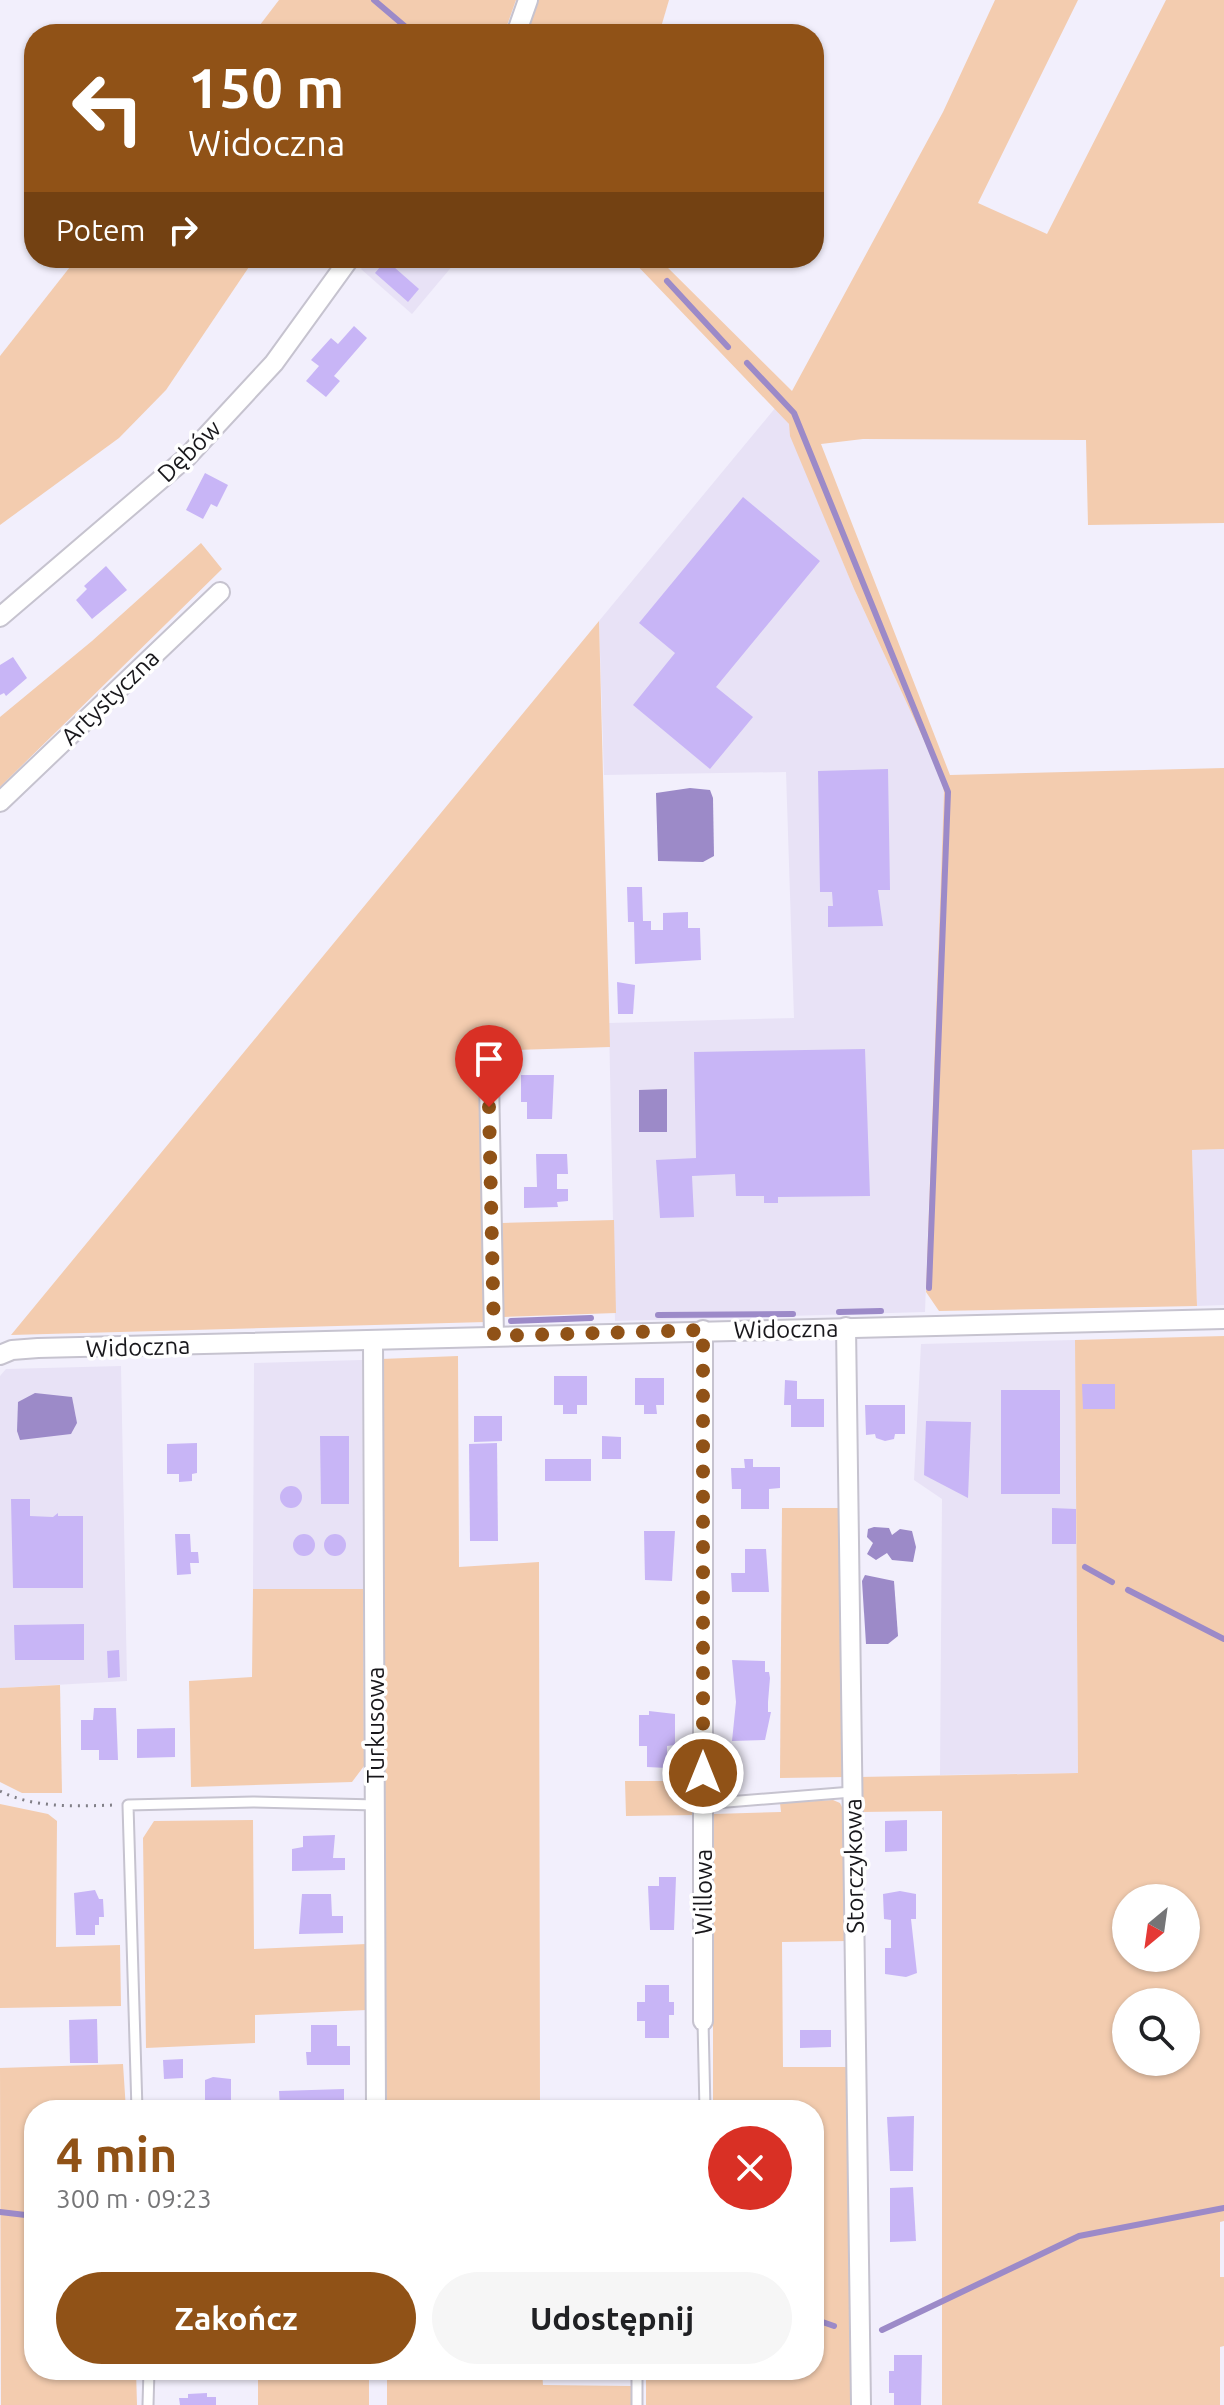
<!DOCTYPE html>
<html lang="pl">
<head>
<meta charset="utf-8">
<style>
	:root { --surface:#fff; --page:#f6f6f6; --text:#202124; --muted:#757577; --accent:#905217 }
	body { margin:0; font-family:Ubuntu,sans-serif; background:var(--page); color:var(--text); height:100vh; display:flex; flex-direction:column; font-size:30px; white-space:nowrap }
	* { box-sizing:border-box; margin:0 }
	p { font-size:26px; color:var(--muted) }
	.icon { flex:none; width:44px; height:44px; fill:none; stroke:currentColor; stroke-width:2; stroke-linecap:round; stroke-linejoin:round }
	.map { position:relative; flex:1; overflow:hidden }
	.side { position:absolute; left:24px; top:2100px; width:800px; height:280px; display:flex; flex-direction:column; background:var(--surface); border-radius:32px; box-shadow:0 2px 6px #0004 }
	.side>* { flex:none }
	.top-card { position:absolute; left:24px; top:24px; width:800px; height:244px; border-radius:32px; box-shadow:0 2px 6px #0004; background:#905217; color:#fff; overflow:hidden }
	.needle { width:52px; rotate:209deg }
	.fabs { position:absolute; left:1112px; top:1884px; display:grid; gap:16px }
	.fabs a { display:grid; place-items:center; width:88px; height:88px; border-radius:50%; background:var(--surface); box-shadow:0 2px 6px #0004; font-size:40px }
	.pin { position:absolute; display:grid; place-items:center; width:68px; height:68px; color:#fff; margin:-82px -34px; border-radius:50% 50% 50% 0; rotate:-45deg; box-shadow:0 0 8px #0007 }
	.pin .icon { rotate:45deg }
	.me { position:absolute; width:88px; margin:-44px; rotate:0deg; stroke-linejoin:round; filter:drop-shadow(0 0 6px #0008) }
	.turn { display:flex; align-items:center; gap:28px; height:168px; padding:0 32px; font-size:36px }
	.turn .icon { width:104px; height:104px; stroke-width:2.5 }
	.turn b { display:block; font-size:56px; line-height:68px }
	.then { display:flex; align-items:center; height:76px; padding:0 32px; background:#0003; gap:16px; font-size:30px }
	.round { display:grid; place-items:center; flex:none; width:84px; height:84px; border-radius:42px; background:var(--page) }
	.summary { display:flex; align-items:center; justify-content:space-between; height:136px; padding:0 32px }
	h1 { font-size:48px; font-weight:700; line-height:60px; color:var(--accent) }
	.cta { display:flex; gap:16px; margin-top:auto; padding:16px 32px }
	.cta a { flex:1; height:92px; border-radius:48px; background:var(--accent); color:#fff; font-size:32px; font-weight:700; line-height:92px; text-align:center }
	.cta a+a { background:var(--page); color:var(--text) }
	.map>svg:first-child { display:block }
</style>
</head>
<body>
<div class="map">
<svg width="1224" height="2405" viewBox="0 0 1224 2405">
	<rect width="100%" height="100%" fill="#f2effc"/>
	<!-- built -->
	<g fill="#e8e2f6">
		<path d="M369,258H459L412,314L361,269Z"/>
		<path d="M776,407L789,424L791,436L854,589L940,775L944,792L925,1312L615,1321L609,1023L794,1018L786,772L604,775L599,621Z"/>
		<path d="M1224,1149V1305L1197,1306L1192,1150Z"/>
		<path d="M1075,1340L1078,1773L940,1775L942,1499L914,1480L921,1344Z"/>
		<path d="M362,1360L363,1589H253L254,1363Z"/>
		<path d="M121,1366L127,1681L0,1688V1376L6,1369Z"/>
	</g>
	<!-- green -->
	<g fill="#f3ccaf" fill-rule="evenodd">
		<path d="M279,0H516L504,34H253Z"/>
		<path d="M534,0H669L659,34H521Z"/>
		<path d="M995,0H1078L978,203L1047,234L1166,0H1224V523L1088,525L1086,440L863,439L821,444L950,775L1224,768V1149L1192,1150L1197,1306L939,1311L926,1292L944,792L940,775L854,589L790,436L789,424L630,258H658L792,391L943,112Z"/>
		<path d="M77,258H255L166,390L119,438L0,525V356Z"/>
		<path d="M201,543L222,569L0,787V717L92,641Z"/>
		<path d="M599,621L610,1047L481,1051L486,1322L11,1335Z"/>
		<path d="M614,1220L616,1313L503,1317L502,1223Z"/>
		<path d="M1224,1336V2221L1220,2222V2277H1224V2346L1220,2347V2405H942V1811L860,1812L859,1777L1078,1773L1075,1340ZM1126,1898H1186V1958H1126ZM1126,2002H1186V2062H1126Z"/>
		<path d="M458,1356L459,1567L539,1562L540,2110H385L381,1359Z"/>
		<path d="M782,1508H842L846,1777L780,1778Z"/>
		<path d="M253,1589H363L364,1766L352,1782L191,1787L189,1681L252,1677Z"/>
		<path d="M60,1685L62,1793H22L0,1782V1688Z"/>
		<path d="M696,1770L697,1815L626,1816L625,1781H685Z"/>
		<path d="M833,1800L840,1803L846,1815L848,1941L782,1942L783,2067H850L852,2405H646V2370H814V2110H713V1814L781,1812L780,1803Z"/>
		<path d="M0,1804L48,1814L57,1821L56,1947L120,1945L121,2006L0,2008Z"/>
		<path d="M253,1820L254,1949L366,1944L367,2010L255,2015V2043L146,2048L143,1838L154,1821Z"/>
		<path d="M123,2064L126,2110H34V2370H136L137,2405H1L0,2068Z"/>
		<rect x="258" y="2370" width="111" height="35"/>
		<path d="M387,2370H542L543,2385L632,2386V2405H387Z"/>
	</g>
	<!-- water -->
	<g fill="#9c8ac8">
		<path d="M690,788L710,790L713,798L714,856L703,862L658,861L656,793Z"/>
		<path d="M667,1089V1132H639V1090Z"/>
		<path d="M35,1393L72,1397L77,1423L71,1434L20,1440L17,1431L18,1402Z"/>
		<path d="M874,1527L889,1528L892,1535L900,1529L912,1531L916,1547L913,1562L892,1560L887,1553L876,1560L867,1554L873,1543L867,1537L868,1529Z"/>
		<path d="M865,1575L894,1581L898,1636L888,1644H866L862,1581Z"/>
	</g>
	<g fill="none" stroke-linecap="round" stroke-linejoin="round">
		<!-- stream -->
		<g stroke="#9c8ac8" stroke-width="6">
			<path d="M374,0L414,34"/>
			<path d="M667,281L728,347"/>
			<path d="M747,363L794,413L948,792L929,1288"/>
			<path d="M839,1312L881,1311"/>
			<path d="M658,1315L793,1314"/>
			<path d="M511,1321L591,1318"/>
			<path d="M1085,1567L1112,1582"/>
			<path d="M1128,1590L1224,1639"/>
			<path d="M0,2212L34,2216"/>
			<path d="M814,2319L834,2326"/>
			<path d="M882,2330L1079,2236L1224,2208"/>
		</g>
	</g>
	<!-- building -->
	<g fill="#c8b5f6">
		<path d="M386,260L419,289L408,302L375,273Z"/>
		<path d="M354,326L367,338L334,376L340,381L326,397L306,381L319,366L311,360L331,338L338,344Z"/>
		<path d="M205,473L228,485L217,507L211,504L203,519L186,510Z"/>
		<path d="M743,497L820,561L716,687L753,717L710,769L633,705L675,653L639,623Z"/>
		<path d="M106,566L127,590L92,619L76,600L87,589L84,586Z"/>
		<path d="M13,657L27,678L6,696L4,693L0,695V665Z"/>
		<path d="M888,769L890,890H878L883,926L828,927V906H833L832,892H820L818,771Z"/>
		<path d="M627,887H642L643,921H651V930H663V913L688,912V928H700L701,960L635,964L634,922H628Z"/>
		<path d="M617,982L635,985L633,1014H618Z"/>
		<path d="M865,1049L870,1196L778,1197V1203H764V1196H736L735,1174L692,1176L694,1217L660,1218L656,1160L696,1158L694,1052Z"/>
		<path d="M521,1075H554L552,1119H527V1102H521Z"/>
		<path d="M536,1154H567L568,1174H557V1189H568V1201L557,1202L558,1207L524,1208V1187H537Z"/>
		<path d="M554,1376H587V1405H577V1414H563V1405H554Z"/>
		<path d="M635,1378H664V1405H656L657,1414H644V1405H635Z"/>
		<path d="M785,1380L797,1381V1399H824V1427H791V1405H784Z"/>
		<path d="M1082,1384H1115V1409H1083Z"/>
		<rect x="1001" y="1390" width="59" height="104"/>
		<path d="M865,1405H905V1434H895L894,1439L885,1441L876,1438L875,1434L866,1435Z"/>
		<path d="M474,1416H502V1441L474,1442Z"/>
		<path d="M926,1421L971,1422L968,1498L924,1475Z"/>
		<path d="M320,1436H349V1504H321Z"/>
		<path d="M602,1436L621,1437V1459H602Z"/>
		<path d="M197,1443V1473L192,1474V1481L179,1482V1474H167V1444Z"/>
		<path d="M497,1443L498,1541H470L469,1444Z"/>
		<rect x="545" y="1459" width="46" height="22"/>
		<path d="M744,1459H753V1467H780V1488L769,1489V1509H741V1489H732L731,1468H745Z"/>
		<circle cx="291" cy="1497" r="11"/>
		<path d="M11,1499H30V1516L53,1517L58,1513V1516H83V1588H13Z"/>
		<path d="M1052,1508L1076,1509V1544H1052Z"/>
		<path d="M644,1531H675L672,1581L645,1580Z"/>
		<path d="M175,1534H190L191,1552H198L199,1563H190L191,1574L177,1575Z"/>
		<circle cx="335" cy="1545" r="11"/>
		<circle cx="304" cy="1545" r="11"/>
		<path d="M745,1549H766L769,1592H732L731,1573H745Z"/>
		<path d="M84,1624V1660H15L14,1625Z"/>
		<path d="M119,1650L120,1677L108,1678L107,1651Z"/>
		<path d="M732,1660L765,1661V1672H769L770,1678L768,1702V1712H771L765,1740L732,1741L736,1702Z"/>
		<path d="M94,1708H116L118,1760H99V1750H81V1720H93Z"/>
		<path d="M649,1711L675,1714V1745L667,1746V1768L647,1767V1746H639V1715H649Z"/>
		<path d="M175,1728V1757L137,1758V1729Z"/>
		<path d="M907,1820V1851L885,1852V1821Z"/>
		<path d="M335,1835L333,1858H345V1870L292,1871V1849L303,1847V1836Z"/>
		<path d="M659,1877H676L674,1930H650L648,1886H659Z"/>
		<path d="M95,1890L99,1899H103L104,1917H99V1925H95V1935H76L74,1893Z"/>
		<path d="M900,1891L916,1894V1919H911L917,1973L906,1977L885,1974V1948H891V1920L884,1919L883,1894Z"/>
		<path d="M302,1894H331L332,1916H343V1933L299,1934Z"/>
		<path d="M645,1985H669V2002H674V2015H669V2038H645V2021H637V2002H645Z"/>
		<path d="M97,2019L98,2063H70L69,2020Z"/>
		<path d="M311,2025H337V2046H350V2065H307L306,2052H311Z"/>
		<path d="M800,2030H831V2047L800,2048Z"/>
		<path d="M183,2059V2078L164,2079L163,2060Z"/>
		<path d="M213,2077L231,2079V2110H205V2080Z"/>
		<path d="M344,2089V2107L280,2110L279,2091Z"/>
		<path d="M914,2116L913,2171H890L887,2117Z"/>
		<path d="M913,2187L916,2241L890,2242V2188Z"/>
		<path d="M894,2355H922L921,2405H894V2393H889V2371H894Z"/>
		<path d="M207,2393V2397H216V2405H180L179,2398H188V2394Z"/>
	</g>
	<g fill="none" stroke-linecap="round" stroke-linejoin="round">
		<!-- service casing -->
		<g stroke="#c6c3cf" stroke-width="13">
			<g id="service">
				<path d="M703,1804L852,1792"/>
				<path d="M703,2021L705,2110"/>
				<path d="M137,2110L128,1805L253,1802L376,1805"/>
				<path d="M148,2405L149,2370"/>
				<path d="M637,2405V2370"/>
			</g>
		</g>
		<!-- minor casing -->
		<g stroke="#c6c3cf" stroke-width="22">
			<g id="minor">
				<path d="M516,34L528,0"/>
				<path d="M0,617L187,457L274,363L350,258"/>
				<path d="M0,802L220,592"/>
				<path d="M489,1078L494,1336"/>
				<path d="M846,1327L861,2405"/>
				<path d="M703,1330V2021"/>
				<path d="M373,1340L376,2110"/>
				<path d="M0,1355L12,1350L38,1348L1224,1319"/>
			</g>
		</g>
		<!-- path -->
		<path stroke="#817f87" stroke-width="3" stroke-dasharray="2 6" stroke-linecap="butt" d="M0,1791C35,1809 78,1806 116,1805"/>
		<!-- service -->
		<use href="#service" stroke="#fff" stroke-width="9"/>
		<!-- minor -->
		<use href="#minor" stroke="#fff" stroke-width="18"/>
	</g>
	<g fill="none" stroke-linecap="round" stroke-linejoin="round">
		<!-- route -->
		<path stroke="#905217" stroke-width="14" stroke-dasharray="0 25.2" d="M489,1107L494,1336L703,1330V1773"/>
	</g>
	<g text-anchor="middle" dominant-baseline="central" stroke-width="7" stroke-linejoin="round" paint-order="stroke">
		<!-- street labels -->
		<g font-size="24" fill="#18171b" stroke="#fff">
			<text transform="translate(189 451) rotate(-44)">Dębów</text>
			<text transform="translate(110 697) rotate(-44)">Artystyczna</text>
			<text transform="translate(786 1329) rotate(-1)">Widoczna</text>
			<text transform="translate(138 1347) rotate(-2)">Widoczna</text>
			<text transform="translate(375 1725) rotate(-90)">Turkusowa</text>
			<text transform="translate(854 1866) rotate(-91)">Storczykowa</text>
			<text transform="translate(703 1892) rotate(-90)">Willowa</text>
		</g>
	</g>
</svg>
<div class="fabs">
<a><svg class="needle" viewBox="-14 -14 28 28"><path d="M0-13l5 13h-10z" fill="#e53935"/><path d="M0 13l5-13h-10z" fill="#757577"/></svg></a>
<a><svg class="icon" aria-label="search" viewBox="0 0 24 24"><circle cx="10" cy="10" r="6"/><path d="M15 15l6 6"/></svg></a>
</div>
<div class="pin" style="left:489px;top:1107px;background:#d93025"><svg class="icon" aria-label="arrive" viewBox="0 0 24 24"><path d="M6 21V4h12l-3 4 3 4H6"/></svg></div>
<svg class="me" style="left:703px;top:1773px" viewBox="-20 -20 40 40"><circle r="17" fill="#905217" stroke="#fff" stroke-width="3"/><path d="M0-11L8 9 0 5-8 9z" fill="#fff"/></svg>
<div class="top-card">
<div class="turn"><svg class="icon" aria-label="left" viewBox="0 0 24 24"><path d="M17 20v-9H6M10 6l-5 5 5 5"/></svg><div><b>150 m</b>Widoczna</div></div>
<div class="then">Potem<svg class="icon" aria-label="right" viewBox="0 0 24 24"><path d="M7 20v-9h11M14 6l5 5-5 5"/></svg></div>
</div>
<section class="side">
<div class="summary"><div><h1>4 min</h1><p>300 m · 09:23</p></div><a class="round" style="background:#d93025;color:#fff"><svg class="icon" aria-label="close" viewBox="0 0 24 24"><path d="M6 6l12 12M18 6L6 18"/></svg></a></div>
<div class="cta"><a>Zakończ</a><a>Udostępnij</a></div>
</section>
</div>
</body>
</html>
